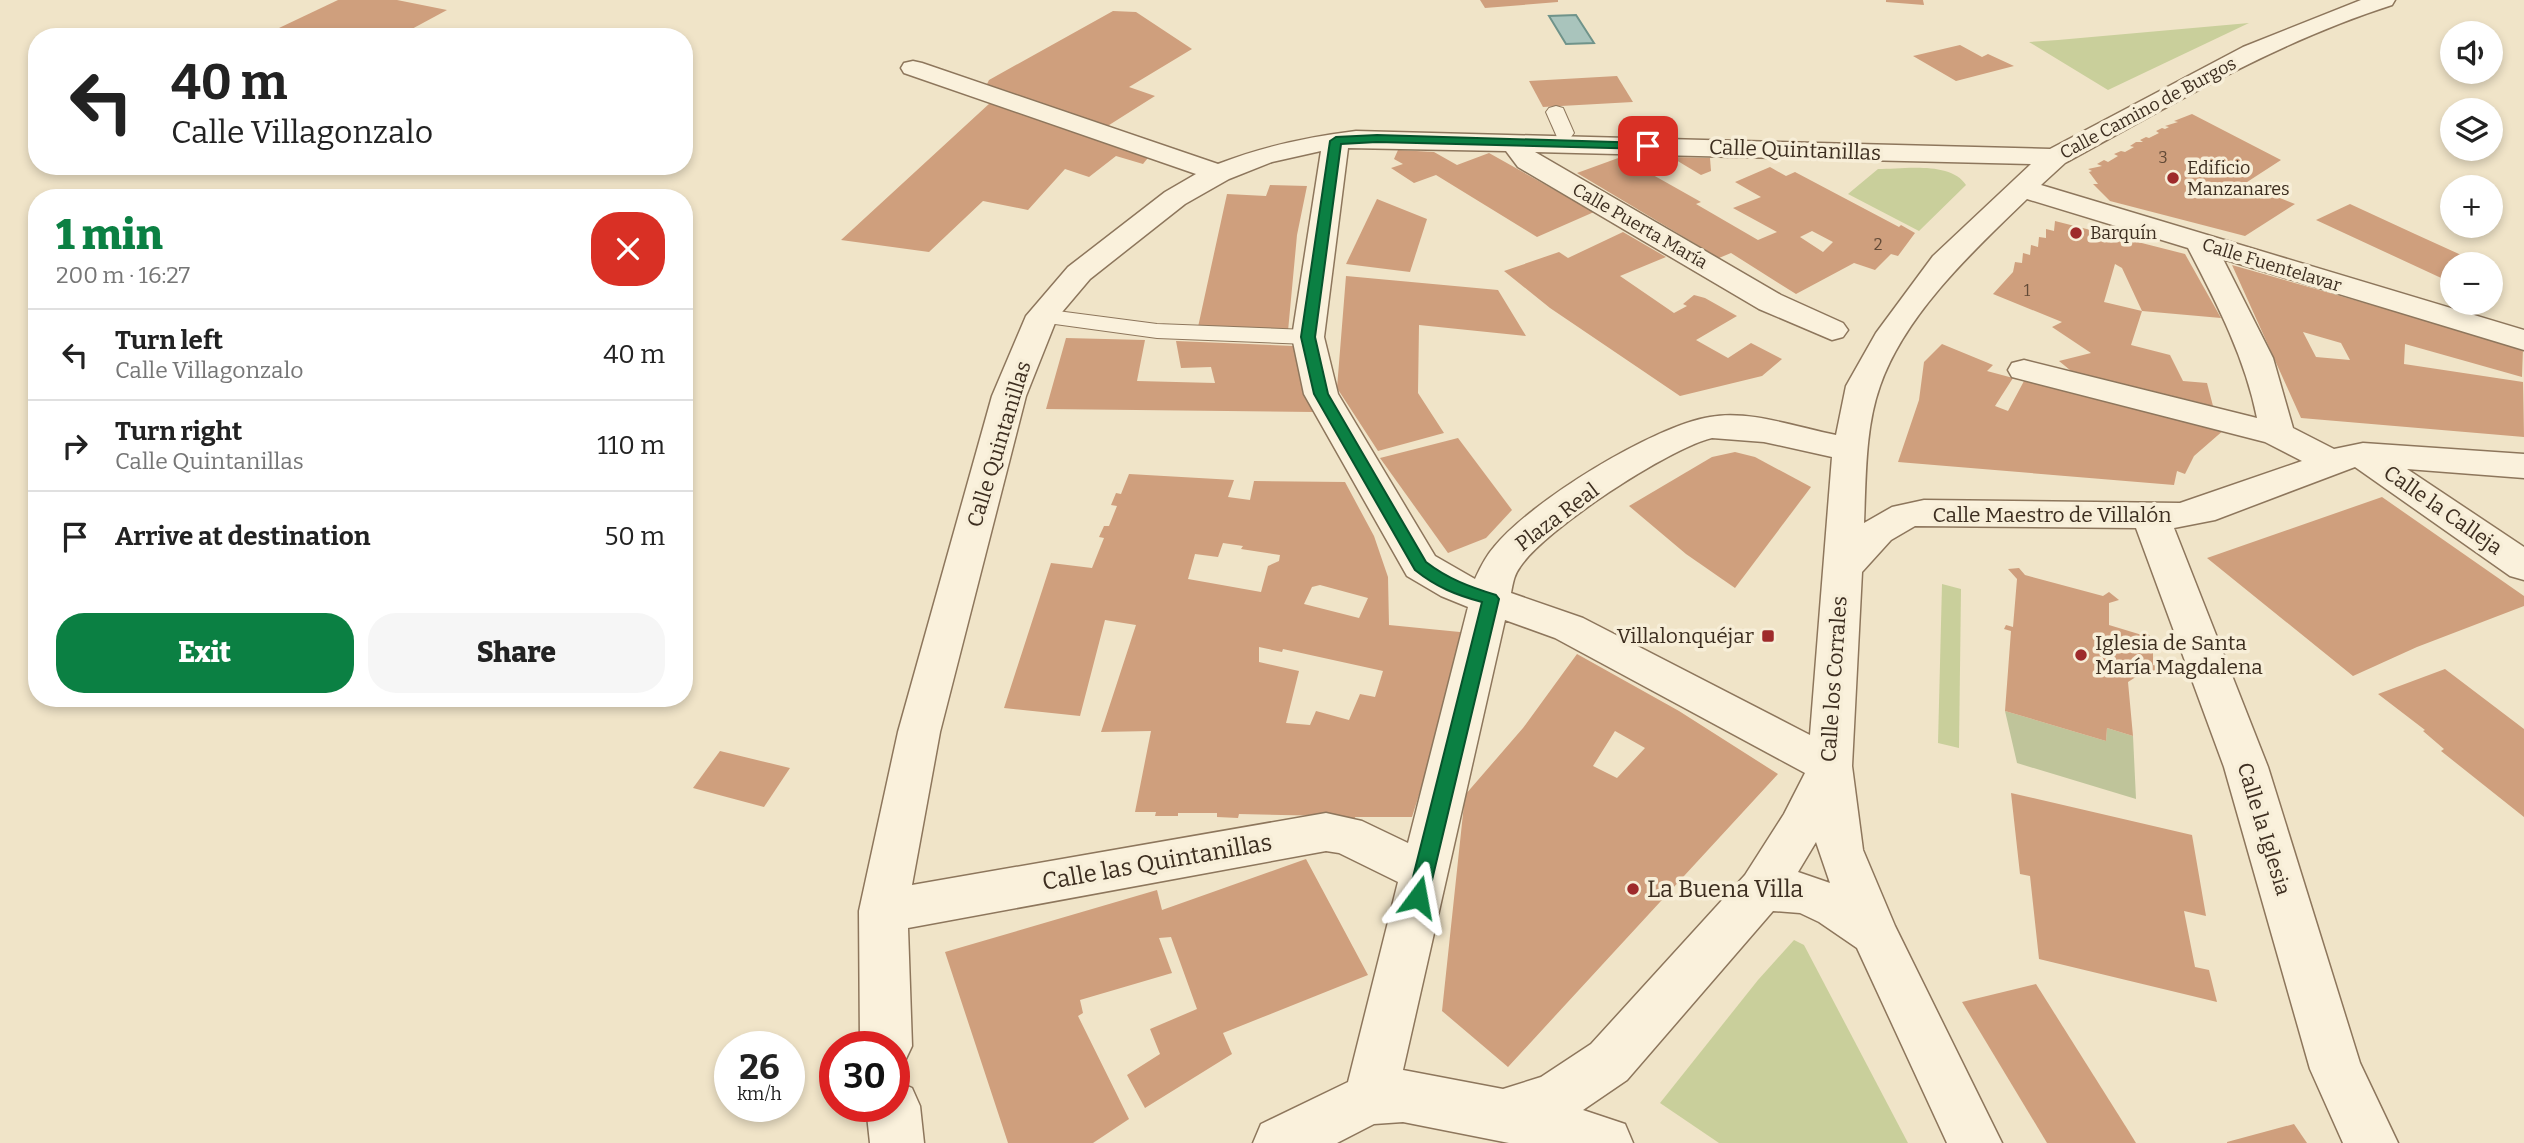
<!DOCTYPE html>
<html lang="en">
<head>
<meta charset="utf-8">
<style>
	:root { --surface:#fff; --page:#f6f6f6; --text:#222; --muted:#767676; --line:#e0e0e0; --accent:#0b8043 }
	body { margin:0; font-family:Bitter,serif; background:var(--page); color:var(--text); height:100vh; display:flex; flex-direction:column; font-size:26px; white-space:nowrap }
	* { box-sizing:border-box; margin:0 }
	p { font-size:23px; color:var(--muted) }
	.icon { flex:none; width:38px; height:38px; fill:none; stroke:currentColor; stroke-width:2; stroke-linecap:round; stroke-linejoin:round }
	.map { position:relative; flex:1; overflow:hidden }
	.details { position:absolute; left:28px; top:189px; width:665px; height:518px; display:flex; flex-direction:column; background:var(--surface); border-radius:28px; box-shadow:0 4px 10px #0003 }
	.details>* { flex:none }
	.guide { position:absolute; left:28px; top:28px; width:665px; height:147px; border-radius:28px; box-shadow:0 4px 10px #0003; background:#fff; color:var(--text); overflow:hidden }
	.controls { position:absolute; left:2440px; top:21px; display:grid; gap:14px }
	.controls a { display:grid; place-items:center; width:63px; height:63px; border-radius:50%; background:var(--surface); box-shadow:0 4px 10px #0003; font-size:35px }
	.speed { position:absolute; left:714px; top:1031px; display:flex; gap:14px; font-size:35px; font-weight:700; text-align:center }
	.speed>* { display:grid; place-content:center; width:91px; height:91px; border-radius:50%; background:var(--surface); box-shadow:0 4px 10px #0003; line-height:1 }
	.speed small { font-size:18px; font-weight:400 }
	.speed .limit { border:10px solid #d22; background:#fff; color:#111 }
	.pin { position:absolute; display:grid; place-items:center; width:60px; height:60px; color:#fff; margin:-30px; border-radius:14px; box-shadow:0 4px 10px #0006 }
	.me { position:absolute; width:77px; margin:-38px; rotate:13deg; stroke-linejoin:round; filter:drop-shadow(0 0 5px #0008) }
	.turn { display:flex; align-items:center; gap:24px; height:147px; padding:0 28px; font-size:32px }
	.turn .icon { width:91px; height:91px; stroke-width:2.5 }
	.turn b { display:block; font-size:49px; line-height:60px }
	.round { display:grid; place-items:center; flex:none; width:74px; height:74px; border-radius:28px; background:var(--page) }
	.head { display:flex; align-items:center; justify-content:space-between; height:119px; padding:0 28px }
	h1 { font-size:42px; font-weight:800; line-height:52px; color:var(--accent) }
	.primary-button { display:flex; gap:14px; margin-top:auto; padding:14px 28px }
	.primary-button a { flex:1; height:80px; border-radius:28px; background:var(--accent); color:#fff; font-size:28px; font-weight:800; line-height:80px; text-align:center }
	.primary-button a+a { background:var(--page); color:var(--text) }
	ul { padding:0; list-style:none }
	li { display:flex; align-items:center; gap:21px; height:91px; padding:0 28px; border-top:2px solid var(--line) }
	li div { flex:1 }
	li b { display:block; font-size:26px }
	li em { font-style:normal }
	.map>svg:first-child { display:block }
</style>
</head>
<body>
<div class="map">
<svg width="2524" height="1143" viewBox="0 0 2524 1143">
	<rect width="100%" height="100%" fill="#f0e4c8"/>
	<!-- green -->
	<g fill="#c9cf9b">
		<path d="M2249,23L2108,90L2029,42L2058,40Z"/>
		<path d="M1878,169C1903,169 1951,161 1966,185L1919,231L1848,194Z"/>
		<path d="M1942,584L1961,589L1959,748L1938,743Z"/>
		<path d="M1794,940L1804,945L1908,1143H1719L1660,1103L1758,980Z"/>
	</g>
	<!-- cemetery -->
	<path fill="#bfc49a" d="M2005,711L2106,741L2107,728L2133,736L2136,799L2017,763Z"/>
	<!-- water -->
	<path fill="#a9c4bc" stroke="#6f938a" stroke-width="2" d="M1576,15L1594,43L1566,44L1549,16Z"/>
	<!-- building -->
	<g fill="#cf9f7d" fill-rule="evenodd">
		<path d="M338,0H397L447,10L397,37H260Z"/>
		<path d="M1480,0H1558V2L1485,8Z"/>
		<path d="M1886,0H1923L1924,5L1886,2Z"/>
		<path d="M1113,11L1136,12L1192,49L1129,87L1155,96L1106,127L986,86L989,80Z"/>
		<path d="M1960,45L1982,57L1988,54L2014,66L1956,81L1913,56Z"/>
		<path d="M1617,76L1633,102L1543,107L1529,81Z"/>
		<path d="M990,103L1151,154L1143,164L1116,156L1089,177L1065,169L1028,210L983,201L929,252L841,240Z"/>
		<path d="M2192,114L2281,160L2244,184L2295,204L2245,236L2110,201L2093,184H2098L2089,172L2092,171L2088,169L2102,166L2097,164L2104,160L2108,162L2118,156L2114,154L2121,151L2125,152L2134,147L2130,146L2136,142H2143L2140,140L2146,137L2149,138L2159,133L2156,131L2162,128L2165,129L2169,127L2165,126L2178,122L2174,121Z"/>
		<path d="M1398,150L1434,152L1457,165L1489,153L1594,212L1537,237L1436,175L1414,183L1391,168L1403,164L1394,159Z"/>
		<path d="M1621,157L1701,202L1696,204L1758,240L1777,232L1733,208L1761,197L1735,182L1770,167L1786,176L1795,172L1899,227L1901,225L1915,233L1898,256L1891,254L1875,270L1854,263L1796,294L1731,253L1719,258L1577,173ZM1812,231L1833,242L1823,252L1800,237Z"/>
		<path d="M1671,157L1710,158L1711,171L1701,175Z"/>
		<path d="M1270,185L1307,186L1297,235L1288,331L1198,327L1227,194L1266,196Z"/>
		<path d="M1377,199L1427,219L1410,272L1346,264Z"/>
		<path d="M2350,204L2415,234L2481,264H2452V283L2316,220Z"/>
		<path d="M2055,221L2185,254L2221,318L2142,311L2122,268L2115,264L2104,302L2142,311L2131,345L2170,355L2183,381L2207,383L2213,406L2136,387L2132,393L2076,375L2059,361L2091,353L2052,327L2062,322L1993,294L2013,272L2015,262L2022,263L2023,253L2030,255L2031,245L2038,247L2039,237L2046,238V229L2054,231Z"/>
		<path d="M1623,232L1666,257L1620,276L1674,313L1687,306L1683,304L1694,295L1705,298L1737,316L1696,340L1728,358L1751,343L1782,359L1762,376L1680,396L1550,308L1504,271L1559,252L1568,258Z"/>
		<path d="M2232,265L2523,348L2522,377L2405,344L2404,364L2523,382L2524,437L2301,418ZM2303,332L2341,343L2350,360L2316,357Z"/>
		<path d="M1346,276L1498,290L1526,336L1419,325L1418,393L1444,433L1378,451L1337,388Z"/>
		<path d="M1066,338L1145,340L1137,381L1215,383L1211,367L1181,368L1176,341L1293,346L1314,412L1046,409Z"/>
		<path d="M1942,344L1993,365L1987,371L2013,378L1995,406L2008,411L2024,381L2225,429L2194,456L2185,474L2177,471L2174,485L1898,462L1919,400L1924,362Z"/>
		<path d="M1458,438L1512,510L1486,538L1448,553L1380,458Z"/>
		<path d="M1735,452L1755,457L1811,487L1735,588L1686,554L1629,506L1712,457Z"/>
		<path d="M1129,474L1234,480L1228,497L1250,500L1254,481L1345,482L1374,536L1388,577L1389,625L1470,633L1412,817H1355L1356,821L1331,816L1239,814L1238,818L1217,817V813H1178V816H1155L1156,812H1135L1151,731L1101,732L1136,625L1105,620L1080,716L1004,708L1051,563L1092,568L1104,538L1099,537L1104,526H1109L1117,506L1111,505L1116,493L1121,494ZM1223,543L1243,546L1241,549L1280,555L1279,561L1268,566L1261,592L1188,579L1195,554L1218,557ZM1320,585L1368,598L1359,618L1304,604L1312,587ZM1259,647L1282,652L1283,649L1383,671L1375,697L1360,694L1349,720L1316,711L1310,725L1286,723L1299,671L1259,662Z"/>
		<path d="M2382,497L2524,596V606L2417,647L2353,676L2207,558Z"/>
		<path d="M2019,568L2025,575L2103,596L2109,592L2119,600L2109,603V625L2142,635L2147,633L2158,644L2153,645V665L2157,666L2153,674L2145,671L2128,682L2133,736L2107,728L2106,741L2005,711L2011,631L2004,629L2006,625L2013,627L2017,579L2008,569Z"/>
		<path d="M1577,654L1679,711L1778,774L1508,1067L1442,1011L1465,795L1523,728ZM1615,731L1645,748L1617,778L1593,766Z"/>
		<path d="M2445,669L2524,729V817L2441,751L2444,749L2423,731L2425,730L2378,694Z"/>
		<path d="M720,751L790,768L764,807L693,788Z"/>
		<path d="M2011,793L2192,835L2206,916L2184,911L2195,967L2209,970L2217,1002L2039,959L2030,876L2020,874Z"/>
		<path d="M1306,859L1368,975L1223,1033L1232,1054L1145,1108L1127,1075L1160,1054L1150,1029L1197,1009L1171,937L1159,938L1172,973L1080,1000L1083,1013L1078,1016L1129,1119L1093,1143H1008L945,952L1157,890L1162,910Z"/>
		<path d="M2036,984L2128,1130L2136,1143H2047L1962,1002Z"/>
		<path d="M2294,1124L2307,1143H2227V1142Z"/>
	</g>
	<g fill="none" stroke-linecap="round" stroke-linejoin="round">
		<!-- lane casing -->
		<g stroke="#8d765c" stroke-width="2">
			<g id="lane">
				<path d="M1556,106L1563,108L1574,133L1571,137H1557L1546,112L1549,108Z"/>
				<path d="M1042,309L1157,324L1308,330L1317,332L1320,337L1317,342L1308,344L1157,338L1033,321L1030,316L1033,311Z"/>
			</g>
		</g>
		<!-- street casing -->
		<g stroke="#8d765c" stroke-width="3">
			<g id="street">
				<path d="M2361,0H2395L2392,5C2276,42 2171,105 2065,163L2041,185L2524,330V350L2223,259L2273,358L2293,428L2334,449L2363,443L2524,454V478L2407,469L2524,547V580L2510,576L2355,467L2215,520L2174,528L2268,767L2360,1063L2398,1143H2343L2310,1069L2224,767L2136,528L1915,526L1891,540L1862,572L1852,766L1863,850L1895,926L2002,1143H1947L1857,948L1819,922L1800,913L1773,911L1627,1080L1583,1110L1625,1124L1633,1143H1509L1403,1122L1374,1124L1337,1143H1253L1261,1124L1348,1082L1398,882L1339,853L1326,851L908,928L912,1046L904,1063L894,1067V1046H860L859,911L898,732L992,396L1026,316L1068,267L1165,192L1196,174L904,73L901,68L904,63L913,61L922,63L1218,164C1264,146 1308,137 1356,131L2050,149L2243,47ZM1348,148L1506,151L1518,167L1759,309L1832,340L1843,337L1848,330L1843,323L1781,295L1535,152L2031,164L1933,256L1876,333L1846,386L1836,435C1796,427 1750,410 1710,417C1653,426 1530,502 1494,547C1486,556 1480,568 1475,579L1435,556L1338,394L1324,337ZM1321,151L1292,337L1304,394L1407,576L1441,596L1468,607L1408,843L1362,821L1326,813L912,885L940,732L1026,396L1057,318L1090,279L1185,204L1229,179L1272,162ZM2027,199L2188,248C2216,302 2245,357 2257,418L2024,360L2012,363L2008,370L2012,377L2265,442L2302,461L2180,503L1924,500L1892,507L1864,523C1866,478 1865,428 1880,386C1905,314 1974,250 2027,199ZM1712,438L1764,442L1832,457L1810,735L1583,618L1511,593C1513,583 1514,575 1520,567C1544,530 1669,448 1712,438ZM1505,620L1555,638L1805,773L1784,814L1745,875L1591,1044L1541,1077L1503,1089L1403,1070ZM1816,842L1830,883L1798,872Z"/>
				<path d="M894,1080L912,1088L920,1106L924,1143H870L866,1106H894Z"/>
			</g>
		</g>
		<!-- lane -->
		<use href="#lane" fill="#faf1dc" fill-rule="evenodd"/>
		<!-- street -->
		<use href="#street" fill="#faf1dc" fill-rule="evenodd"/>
	</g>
	<!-- route -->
	<path fill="#0b8043" stroke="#07532c" stroke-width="2" d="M1377,135L1648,143L1654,146L1648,149L1377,142L1341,144L1315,337L1328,394L1426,562C1448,579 1470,587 1496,595L1499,599L1428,897L1425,903L1418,906L1411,903L1408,897L1482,602C1456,595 1436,587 1415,570L1314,394L1301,337L1330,141L1336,137Z"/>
	<!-- markers -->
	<g fill="#9e2a2b" stroke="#f7eed8" stroke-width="2.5">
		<circle cx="2173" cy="178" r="7"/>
		<circle cx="2076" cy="233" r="7"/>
		<rect x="1761" y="629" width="14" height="14" rx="3.5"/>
		<circle cx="2081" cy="655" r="7"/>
		<circle cx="1633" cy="889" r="7"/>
	</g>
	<g text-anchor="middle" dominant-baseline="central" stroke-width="7" stroke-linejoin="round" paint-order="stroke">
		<!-- far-number labels -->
		<g font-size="16" fill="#624a37">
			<text x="2163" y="157">3</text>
			<text x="1878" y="244">2</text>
			<text x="2027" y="290">1</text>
		</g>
		<!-- far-street labels -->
		<g font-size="18" fill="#3d2e20" stroke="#f7eed8">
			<text transform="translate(2148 108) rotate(-28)">Calle Camino de Burgos</text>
			<text transform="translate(1640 226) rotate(30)">Calle Puerta María</text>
			<text transform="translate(2272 265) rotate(17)">Calle Fuentelavar</text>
		</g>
		<!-- far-poi labels -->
		<g font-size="18" fill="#3d2e20" stroke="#f7eed8" text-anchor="start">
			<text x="2187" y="168">Edificio<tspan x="2187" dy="21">Manzanares</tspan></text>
			<text x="2090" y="233">Barquín</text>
		</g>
		<!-- street labels -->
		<g font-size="21" fill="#3d2e20" stroke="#f7eed8">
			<text transform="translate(1795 150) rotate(2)">Calle Quintanillas</text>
			<text transform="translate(999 444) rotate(-73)">Calle Quintanillas</text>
			<text transform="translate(2443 510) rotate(35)">Calle la Calleja</text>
			<text x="2052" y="515">Calle Maestro de Villalón</text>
			<text transform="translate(1557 517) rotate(-37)">Plaza Real</text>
			<text transform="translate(1834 679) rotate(-86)">Calle los Corrales</text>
			<text transform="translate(2264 829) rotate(73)">Calle la Iglesia</text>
		</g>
		<!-- poi labels -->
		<g font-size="21" fill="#3d2e20" stroke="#f7eed8" text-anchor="end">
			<text x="1754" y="636">Villalonquéjar</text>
			<text x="2095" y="643" text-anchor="start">Iglesia de Santa<tspan x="2095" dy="24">María Magdalena</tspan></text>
		</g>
		<!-- near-street labels -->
		<g font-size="24" fill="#3d2e20" stroke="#f7eed8">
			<text transform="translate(1157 862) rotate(-10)">Calle las Quintanillas</text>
		</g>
		<!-- near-poi labels -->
		<g font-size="24" fill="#3d2e20" stroke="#f7eed8" text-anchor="start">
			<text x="1647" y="889">La Buena Villa</text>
		</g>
	</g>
</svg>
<div class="controls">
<a><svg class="icon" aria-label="sound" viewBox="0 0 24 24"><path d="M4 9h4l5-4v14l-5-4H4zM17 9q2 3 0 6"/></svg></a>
<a><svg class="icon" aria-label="layers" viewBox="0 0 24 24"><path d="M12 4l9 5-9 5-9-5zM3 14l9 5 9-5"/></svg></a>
<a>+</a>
<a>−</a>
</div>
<div class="speed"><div>26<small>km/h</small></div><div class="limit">30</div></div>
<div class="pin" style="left:1648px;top:146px;background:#d93025"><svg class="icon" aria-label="arrive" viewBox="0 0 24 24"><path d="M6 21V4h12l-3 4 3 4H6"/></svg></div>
<svg class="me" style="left:1418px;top:897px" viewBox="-20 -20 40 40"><path d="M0-17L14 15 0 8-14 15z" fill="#0b8043" stroke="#fff" stroke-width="4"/></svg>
<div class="guide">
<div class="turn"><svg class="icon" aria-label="left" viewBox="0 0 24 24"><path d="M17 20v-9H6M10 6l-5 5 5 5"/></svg><div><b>40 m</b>Calle Villagonzalo</div></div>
</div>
<section class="details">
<div class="head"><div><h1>1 min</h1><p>200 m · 16:27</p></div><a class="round" style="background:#d93025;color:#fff"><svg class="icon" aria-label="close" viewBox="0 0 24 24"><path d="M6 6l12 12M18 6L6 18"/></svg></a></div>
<ul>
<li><svg class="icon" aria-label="left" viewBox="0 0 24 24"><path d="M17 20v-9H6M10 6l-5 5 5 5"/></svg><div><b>Turn left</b><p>Calle Villagonzalo</p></div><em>40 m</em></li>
<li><svg class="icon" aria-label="right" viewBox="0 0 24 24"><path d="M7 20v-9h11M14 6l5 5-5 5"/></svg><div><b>Turn right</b><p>Calle Quintanillas</p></div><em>110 m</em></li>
<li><svg class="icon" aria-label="arrive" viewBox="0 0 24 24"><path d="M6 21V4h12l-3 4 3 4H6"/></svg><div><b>Arrive at destination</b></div><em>50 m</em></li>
</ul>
<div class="primary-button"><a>Exit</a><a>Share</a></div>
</section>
</div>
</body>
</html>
